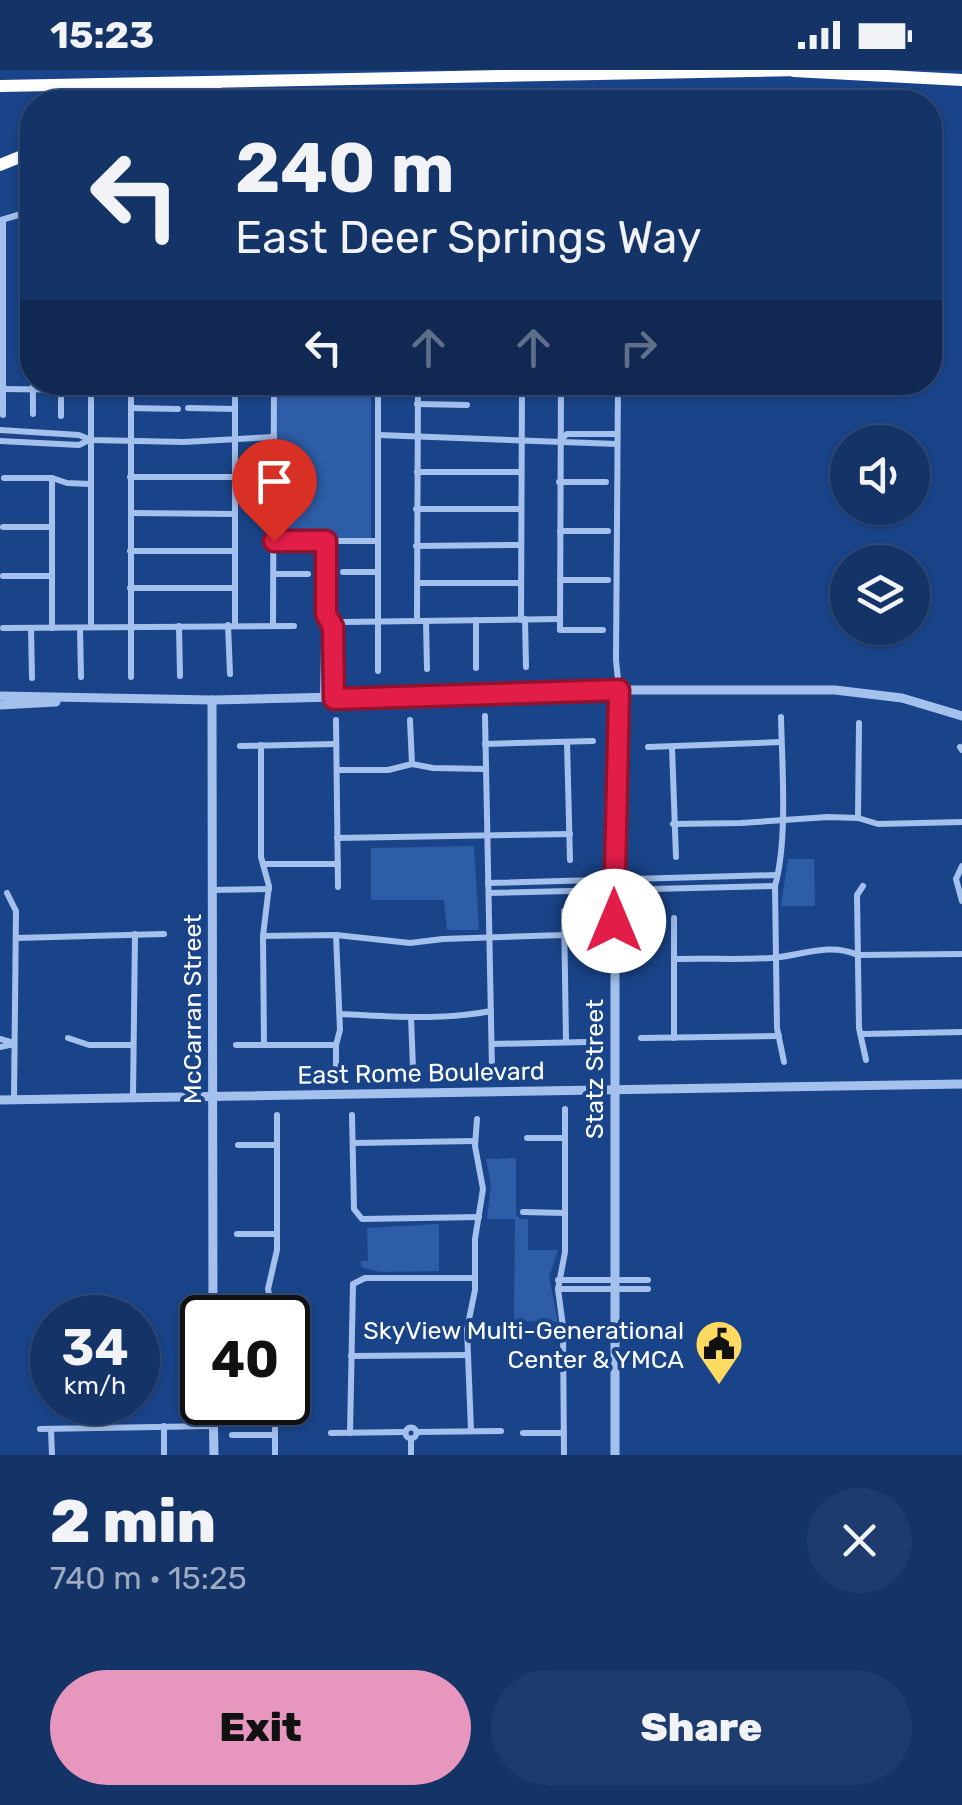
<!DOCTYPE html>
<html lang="en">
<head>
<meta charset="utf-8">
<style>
	:root { --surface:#143367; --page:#1d3b6d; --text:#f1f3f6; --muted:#9daac0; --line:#334e7b; --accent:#e797bd }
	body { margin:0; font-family:Rubik,sans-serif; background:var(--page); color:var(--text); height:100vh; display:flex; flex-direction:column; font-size:38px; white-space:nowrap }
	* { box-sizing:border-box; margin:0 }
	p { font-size:32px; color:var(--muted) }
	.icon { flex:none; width:55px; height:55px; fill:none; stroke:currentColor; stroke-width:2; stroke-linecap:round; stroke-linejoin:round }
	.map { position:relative; height:1385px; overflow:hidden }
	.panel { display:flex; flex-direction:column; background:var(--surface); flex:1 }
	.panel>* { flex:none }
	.hud { position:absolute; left:20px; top:20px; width:922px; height:305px; border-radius:40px; box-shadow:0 2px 8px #0004,0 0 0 2px var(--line); background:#143367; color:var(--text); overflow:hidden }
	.controls { position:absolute; left:830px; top:355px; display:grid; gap:20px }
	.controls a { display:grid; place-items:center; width:100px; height:100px; border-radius:50%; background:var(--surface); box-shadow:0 2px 8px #0004,0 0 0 2px var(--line); font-size:50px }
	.speed { position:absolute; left:30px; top:1225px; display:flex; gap:20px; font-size:50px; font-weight:700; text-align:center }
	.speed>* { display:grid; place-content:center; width:130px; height:130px; border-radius:50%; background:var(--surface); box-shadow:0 2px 8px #0004,0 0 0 2px var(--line); line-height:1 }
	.speed small { font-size:25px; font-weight:400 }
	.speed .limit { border:5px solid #111; border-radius:15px; background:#fff; color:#111 }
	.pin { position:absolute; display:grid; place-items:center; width:85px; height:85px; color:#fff; margin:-102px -42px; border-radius:50% 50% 50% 0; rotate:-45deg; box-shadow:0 0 10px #0007 }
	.pin .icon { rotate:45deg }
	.me { position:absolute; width:110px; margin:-55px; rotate:0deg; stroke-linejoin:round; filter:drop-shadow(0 0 8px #0008) }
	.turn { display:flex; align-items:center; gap:35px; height:210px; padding:0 50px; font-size:45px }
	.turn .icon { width:130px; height:130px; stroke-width:2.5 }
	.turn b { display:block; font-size:70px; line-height:85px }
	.lanes { display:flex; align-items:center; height:95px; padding:0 50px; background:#0003; justify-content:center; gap:50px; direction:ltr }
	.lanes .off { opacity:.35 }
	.round { display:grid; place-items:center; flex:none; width:105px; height:105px; border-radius:52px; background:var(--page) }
	.summary { display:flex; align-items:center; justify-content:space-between; height:170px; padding:0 50px }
	h1 { font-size:60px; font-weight:800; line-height:75px }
	.primary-button { display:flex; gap:20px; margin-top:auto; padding:20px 50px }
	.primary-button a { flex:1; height:115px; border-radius:60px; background:var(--accent); color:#111; font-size:40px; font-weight:800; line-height:115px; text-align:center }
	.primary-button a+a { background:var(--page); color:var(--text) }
	.status { display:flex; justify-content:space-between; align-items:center; height:70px; padding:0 50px; background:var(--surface); direction:ltr }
	.status svg { height:28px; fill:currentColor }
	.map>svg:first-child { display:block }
</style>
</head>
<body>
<div class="status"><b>15:23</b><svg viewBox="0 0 49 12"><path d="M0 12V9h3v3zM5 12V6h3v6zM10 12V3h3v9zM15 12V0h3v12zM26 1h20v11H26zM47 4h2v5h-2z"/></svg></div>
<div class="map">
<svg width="962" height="1385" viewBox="0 0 962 1385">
	<rect width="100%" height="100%" fill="#1a4489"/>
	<!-- green -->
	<g fill="#2d5da7">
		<path d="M276,313H371V469L276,468Z"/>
		<path d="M474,776L479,860H447L444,830H371V778Z"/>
		<path d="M788,789H814L815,836H781Z"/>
		<path d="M516,1088V1144L520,1149H528V1180H558L549,1207L558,1252L514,1251L515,1149H487L491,1115L486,1089Z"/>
		<path d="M439,1154V1201L380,1202L361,1197V1191H368L367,1158Z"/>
	</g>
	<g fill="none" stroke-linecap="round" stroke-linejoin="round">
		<!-- minor -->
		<g stroke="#a4c0ed" stroke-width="6">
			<path d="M32,141L33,344"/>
			<path d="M1,150L32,141"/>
			<path d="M3,150V345"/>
			<path d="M61,312V346"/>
			<path d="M378,312V601"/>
			<path d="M561,312L560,560H603"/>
			<path d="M618,312L616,590L619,620"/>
			<path d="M1,319L91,320"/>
			<path d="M417,334L467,335"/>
			<path d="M131,338L178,339"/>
			<path d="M188,338L235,339"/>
			<path d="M0,360L79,365L91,370L184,372L274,367"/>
			<path d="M379,365L617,374"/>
			<path d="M560,370L567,364H617"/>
			<path d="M0,371L79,375L89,370"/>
			<path d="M417,402H520"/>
			<path d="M130,407H235"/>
			<path d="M4,408H52L67,413L90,414"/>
			<path d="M559,412H606"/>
			<path d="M416,439H519"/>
			<path d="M131,443L235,444"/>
			<path d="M3,457H51"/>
			<path d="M560,461H608"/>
			<path d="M274,471H378"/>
			<path d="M416,476L520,475"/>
			<path d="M130,481H235"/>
			<path d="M343,502H378"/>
			<path d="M274,504H308"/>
			<path d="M3,506H52"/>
			<path d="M560,510H608"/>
			<path d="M417,513H520"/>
			<path d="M130,518H235"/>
			<path d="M326,544L333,557L334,629"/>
			<path d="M525,549L526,597"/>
			<path d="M476,550V598"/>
			<path d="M521,550L522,312"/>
			<path d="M417,551L418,312"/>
			<path d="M426,551L427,599"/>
			<path d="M344,552L560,549"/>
			<path d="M273,554L274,312"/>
			<path d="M228,555L230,604"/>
			<path d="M235,555V312"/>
			<path d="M179,556L180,606"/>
			<path d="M91,557V312"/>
			<path d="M3,558L294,556"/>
			<path d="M31,558L32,608"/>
			<path d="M52,558V408"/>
			<path d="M80,558L81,607"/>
			<path d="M131,607V312"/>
			<path d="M323,629L326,471"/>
			<path d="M485,646L492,1000"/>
			<path d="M781,647C782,696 788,769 775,816L777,958L784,992"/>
			<path d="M336,650L338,817"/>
			<path d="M410,650L412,694"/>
			<path d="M567,672L570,790"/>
			<path d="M485,674L593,671"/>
			<path d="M261,675V787L269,816L263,866L264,975"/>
			<path d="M240,676L336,674"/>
			<path d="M648,677L781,672"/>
			<path d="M672,677L676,787"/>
			<path d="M960,677L962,680"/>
			<path d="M337,700H388L412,694L433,698L486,699"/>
			<path d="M858,748L859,653"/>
			<path d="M673,754L741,753L828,747L858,748L878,754L962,752"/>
			<path d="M337,768L570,764"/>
			<path d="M263,794H338"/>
			<path d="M962,796L956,809L962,831"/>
			<path d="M488,813L777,805"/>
			<path d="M863,816L857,825L859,958L866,990"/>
			<path d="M212,820L269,819"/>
			<path d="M7,823L16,841L14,1029"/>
			<path d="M489,823L775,816"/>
			<path d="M564,841L566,971"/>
			<path d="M674,848V968"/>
			<path d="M263,866L336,865L410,873L443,869L564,865"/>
			<path d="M16,868L164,864"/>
			<path d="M674,889C706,888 739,890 771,888C801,886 828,872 858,885L962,884"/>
			<path d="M340,944C390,946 442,951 491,941"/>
			<path d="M411,947L413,998"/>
			<path d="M863,964L962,962"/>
			<path d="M68,968L89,975H133"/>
			<path d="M641,968L779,966"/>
			<path d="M0,969L14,973"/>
			<path d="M492,974L587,972"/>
			<path d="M236,975H336"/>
			<path d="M0,977L14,974"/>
			<path d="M336,1001V975L340,960L336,865"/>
			<path d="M133,1027L135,864"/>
			<path d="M352,1045L354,1139L362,1149L479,1147"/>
			<path d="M527,1068H565"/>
			<path d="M354,1073L475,1071"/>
			<path d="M238,1075H277"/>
			<path d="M523,1142L565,1143"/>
			<path d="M237,1164H277"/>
			<path d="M558,1210H648"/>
			<path d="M558,1219H648"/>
			<path d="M274,1248L268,1219L277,1180V1045"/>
			<path d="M351,1286L468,1285"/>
			<path d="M522,1289H564"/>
			<path d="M164,1356V1385"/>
			<circle cx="411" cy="1363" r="5.5"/>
			<path d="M40,1359L214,1356"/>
			<path d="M51,1359L52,1385"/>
			<path d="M471,1361L467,1259L475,1220V1169L483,1119L475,1076L477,1049"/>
			<path d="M417,1362L501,1361"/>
			<path d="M331,1363L404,1362"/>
			<path d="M350,1363L353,1214L365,1208H475"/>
			<path d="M523,1363H564"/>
			<path d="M232,1365H275"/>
			<path d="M411,1369V1385"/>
			<path d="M275,1385V1332"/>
			<path d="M564,1385L563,1257L558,1219L565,1182V1039"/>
		</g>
		<!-- tertiary -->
		<g stroke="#a4c0ed" stroke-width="9">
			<path d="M0,626L212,630L619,620H835L902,628L962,646"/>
			<path d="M212,630L213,1248"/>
			<path d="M0,635L56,632"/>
			<path d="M0,1030L962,1014"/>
			<path d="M213,1332L214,1385"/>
			<path d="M615,1385V807L619,620"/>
		</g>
		<!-- motorway -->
		<g stroke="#fff" stroke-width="12">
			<path d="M794,1L962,10"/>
			<path d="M0,16L801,0"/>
			<path d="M154,32L216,20"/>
			<path d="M0,95L32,82"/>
		</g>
	</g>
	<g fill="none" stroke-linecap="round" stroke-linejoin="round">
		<!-- route casing -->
		<g stroke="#92132f" stroke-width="25">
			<path id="route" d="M274,471H326V544L333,557L334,629L619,620L614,851"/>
		</g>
		<!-- route -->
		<use href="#route" stroke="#e11d48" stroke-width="18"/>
	</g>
	<!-- icons -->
	<defs>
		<g id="civic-pin" transform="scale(2.5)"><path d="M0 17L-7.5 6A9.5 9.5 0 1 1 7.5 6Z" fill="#feda60" stroke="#1a4489"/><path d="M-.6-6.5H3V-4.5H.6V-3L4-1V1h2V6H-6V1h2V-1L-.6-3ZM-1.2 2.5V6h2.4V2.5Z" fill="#111"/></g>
	</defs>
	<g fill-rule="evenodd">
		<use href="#civic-pin" x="719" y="1274"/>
	</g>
	<g text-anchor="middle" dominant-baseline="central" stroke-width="8" stroke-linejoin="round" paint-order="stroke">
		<!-- street labels -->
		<g font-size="25" fill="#fff" stroke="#1a4489">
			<text transform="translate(192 939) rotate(-90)">McCarran Street</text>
			<text transform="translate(594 999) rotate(-90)">Statz Street</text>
			<text transform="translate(421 1003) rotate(-1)">East Rome Boulevard</text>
		</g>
		<!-- poi labels -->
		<g font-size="25" fill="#fff" stroke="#1a4489" text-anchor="end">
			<text x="684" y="1260">SkyView Multi-Generational<tspan x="684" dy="29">Center &amp; YMCA</tspan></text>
		</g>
	</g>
</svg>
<div class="controls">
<a><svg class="icon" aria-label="sound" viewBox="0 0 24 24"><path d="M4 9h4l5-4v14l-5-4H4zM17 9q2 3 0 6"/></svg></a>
<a><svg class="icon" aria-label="layers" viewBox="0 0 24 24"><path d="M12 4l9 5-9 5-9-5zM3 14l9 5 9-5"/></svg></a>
</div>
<div class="speed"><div>34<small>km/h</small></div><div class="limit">40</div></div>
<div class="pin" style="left:274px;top:471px;background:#d93025"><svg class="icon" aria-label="arrive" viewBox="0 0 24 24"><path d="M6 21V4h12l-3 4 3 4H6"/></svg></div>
<svg class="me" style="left:614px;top:851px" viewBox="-20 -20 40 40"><circle r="19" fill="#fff"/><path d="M0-13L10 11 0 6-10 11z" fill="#e11d48"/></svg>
<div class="hud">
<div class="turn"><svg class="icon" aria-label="left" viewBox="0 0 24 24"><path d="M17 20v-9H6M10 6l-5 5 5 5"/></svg><div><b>240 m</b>East Deer Springs Way</div></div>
<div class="lanes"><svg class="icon" aria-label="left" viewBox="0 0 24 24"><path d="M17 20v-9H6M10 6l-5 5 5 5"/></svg><svg class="icon off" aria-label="ahead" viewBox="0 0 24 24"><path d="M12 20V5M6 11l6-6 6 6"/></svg><svg class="icon off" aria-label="ahead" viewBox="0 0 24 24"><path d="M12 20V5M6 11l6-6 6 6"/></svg><svg class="icon off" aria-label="right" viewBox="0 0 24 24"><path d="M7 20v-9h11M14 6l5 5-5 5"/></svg></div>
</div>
</div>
<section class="panel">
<div class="summary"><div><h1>2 min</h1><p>740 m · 15:25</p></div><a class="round"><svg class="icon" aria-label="close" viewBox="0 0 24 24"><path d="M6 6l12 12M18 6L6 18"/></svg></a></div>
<div class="primary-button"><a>Exit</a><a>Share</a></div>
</section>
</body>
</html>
